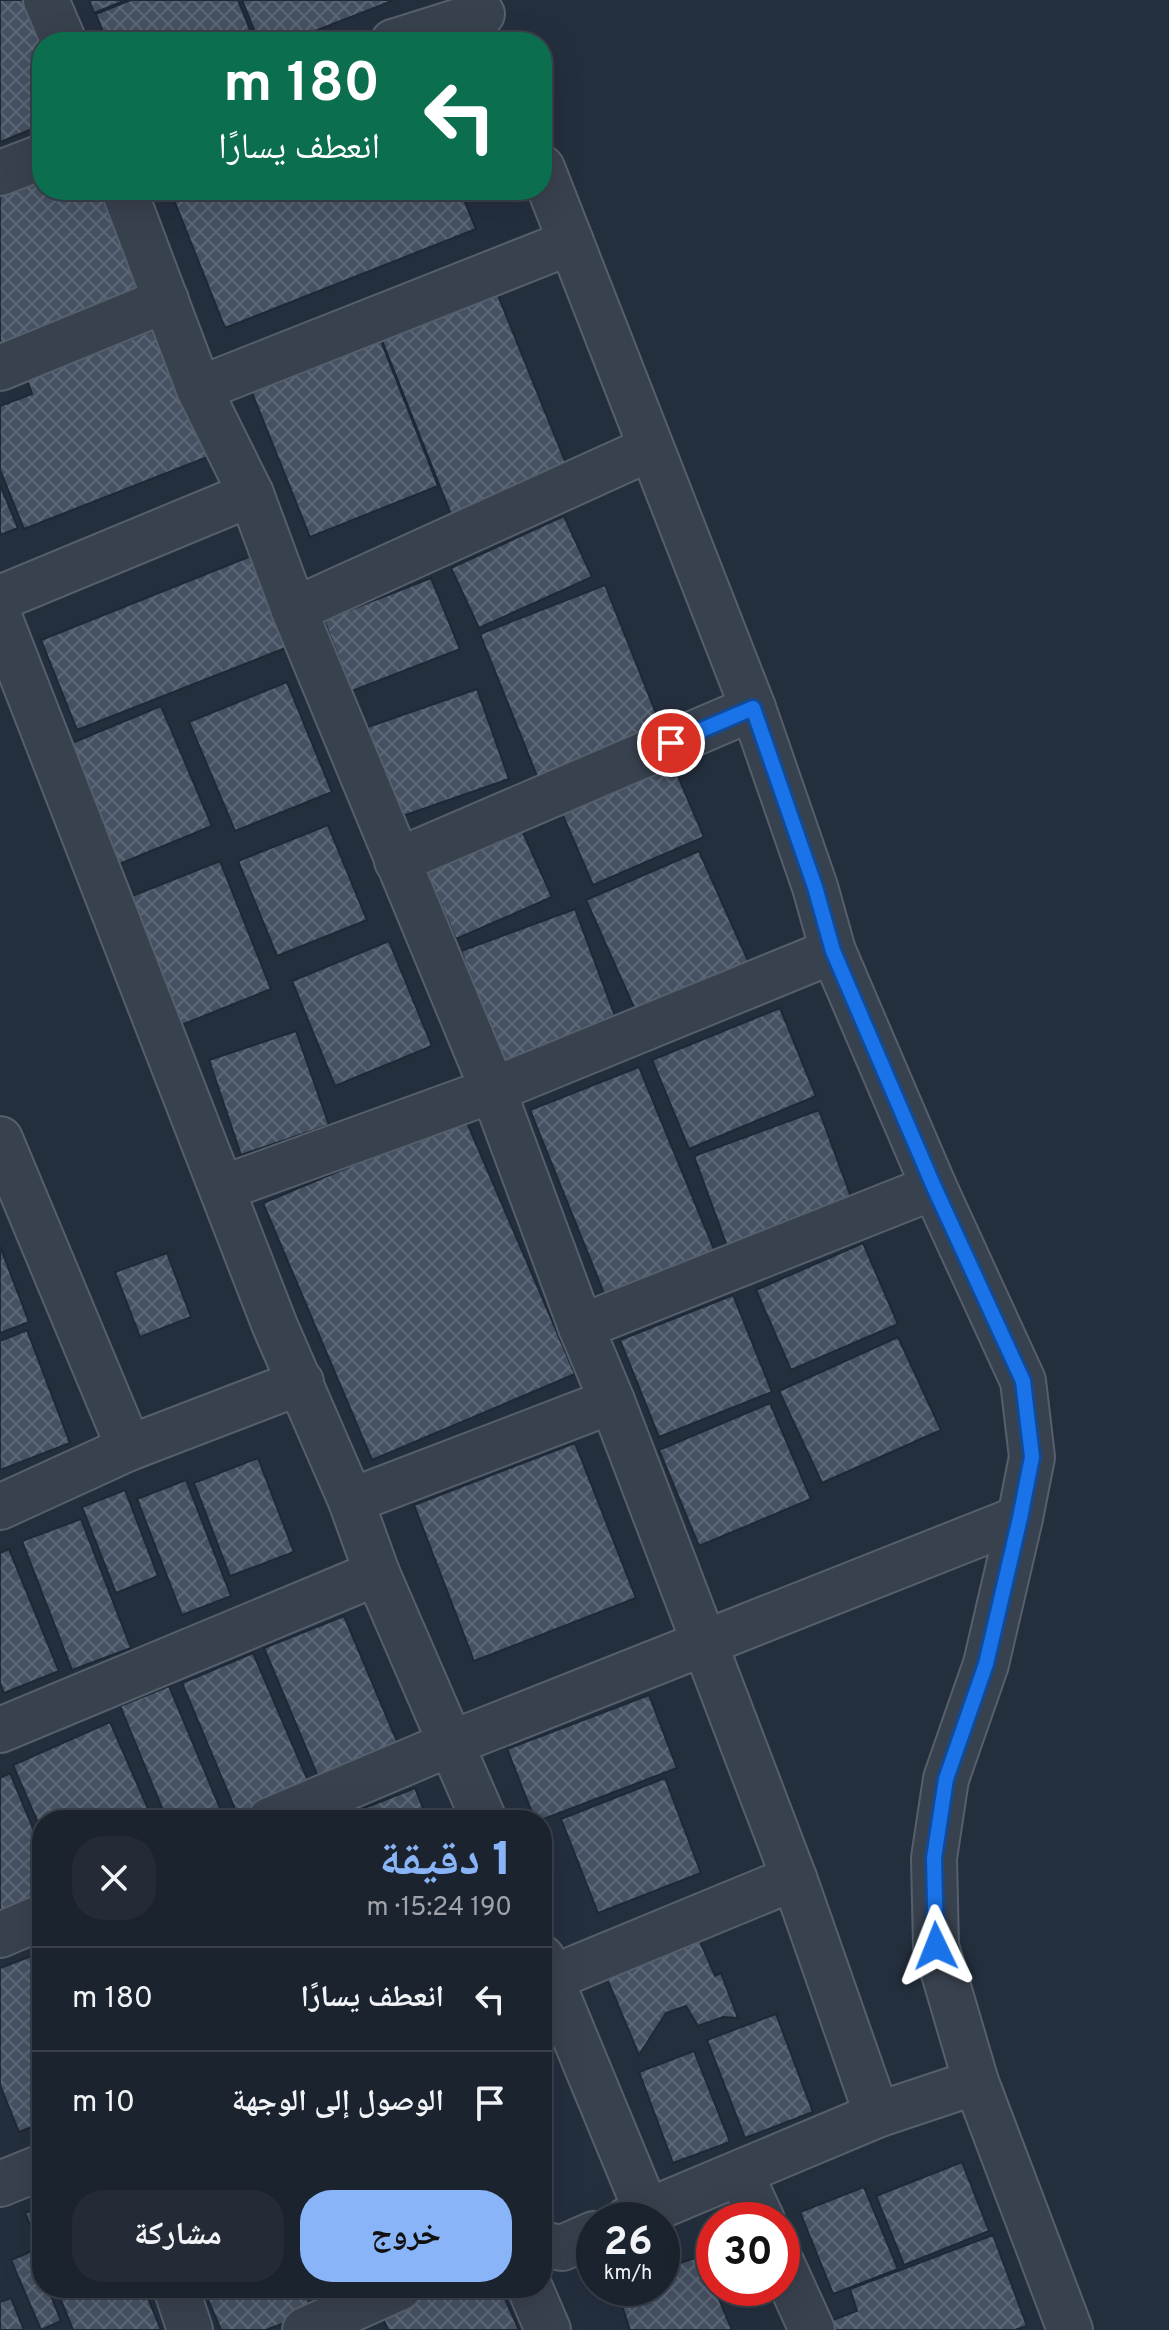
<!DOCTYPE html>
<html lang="ar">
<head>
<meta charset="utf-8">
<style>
	:root { --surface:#1b232e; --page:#242b36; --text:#f1f3f6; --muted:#a0a4aa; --line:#39404a; --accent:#8ab4f8 }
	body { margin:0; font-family:Overpass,"Noto Naskh Arabic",sans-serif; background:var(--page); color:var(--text); direction:rtl; height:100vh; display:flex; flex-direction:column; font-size:30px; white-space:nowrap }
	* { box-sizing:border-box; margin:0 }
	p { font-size:26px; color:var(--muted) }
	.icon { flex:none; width:44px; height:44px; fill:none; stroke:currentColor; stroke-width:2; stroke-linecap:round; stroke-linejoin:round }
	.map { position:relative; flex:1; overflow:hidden; direction:ltr }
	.side { position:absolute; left:32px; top:1810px; width:520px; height:488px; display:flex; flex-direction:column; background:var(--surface); border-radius:32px; box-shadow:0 8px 32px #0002,0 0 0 2px var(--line); direction:rtl }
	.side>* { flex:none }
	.top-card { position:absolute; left:32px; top:32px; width:520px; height:168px; border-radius:32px; box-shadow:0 8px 32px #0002,0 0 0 2px var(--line); direction:rtl; background:#0b6e4f; color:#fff; overflow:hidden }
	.speed { position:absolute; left:576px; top:2202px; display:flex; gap:16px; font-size:40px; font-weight:700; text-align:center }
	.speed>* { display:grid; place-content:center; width:104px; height:104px; border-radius:50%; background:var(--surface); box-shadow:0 8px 32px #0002,0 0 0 2px var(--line); line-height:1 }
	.speed small { font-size:20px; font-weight:400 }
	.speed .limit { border:12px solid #d22; background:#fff; color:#111 }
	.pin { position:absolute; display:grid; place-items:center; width:68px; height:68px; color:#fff; margin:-34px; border:4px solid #fff; border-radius:50%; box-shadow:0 2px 8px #0007 }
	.me { position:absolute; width:88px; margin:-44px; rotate:358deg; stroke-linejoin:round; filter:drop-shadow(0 0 6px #0008) }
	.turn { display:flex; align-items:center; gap:28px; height:168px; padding:0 40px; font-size:36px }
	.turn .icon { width:104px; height:104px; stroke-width:2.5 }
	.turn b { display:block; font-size:56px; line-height:68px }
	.round { display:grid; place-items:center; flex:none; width:84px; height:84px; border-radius:32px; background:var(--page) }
	.headline { display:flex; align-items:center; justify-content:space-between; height:136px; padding:0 40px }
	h1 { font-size:48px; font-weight:800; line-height:60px; color:var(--accent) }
	.primary-button { display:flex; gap:16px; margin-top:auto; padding:16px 40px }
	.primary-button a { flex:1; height:92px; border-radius:32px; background:var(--accent); color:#111; font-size:32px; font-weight:800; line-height:92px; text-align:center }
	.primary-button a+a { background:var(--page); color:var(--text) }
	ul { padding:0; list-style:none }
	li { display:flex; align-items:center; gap:24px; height:104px; padding:0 40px; border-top:2px solid var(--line) }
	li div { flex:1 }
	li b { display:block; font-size:30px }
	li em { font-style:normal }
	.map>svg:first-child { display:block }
</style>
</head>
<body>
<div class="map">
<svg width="1169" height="2330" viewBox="0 0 1169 2330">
	<defs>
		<pattern id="building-cross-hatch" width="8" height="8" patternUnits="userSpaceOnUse" patternTransform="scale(2)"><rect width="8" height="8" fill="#455162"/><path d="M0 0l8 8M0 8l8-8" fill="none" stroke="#5d6877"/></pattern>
	</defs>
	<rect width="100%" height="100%" fill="#242f3e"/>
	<!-- building -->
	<g fill="url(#building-cross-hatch)" stroke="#1f2835" stroke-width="2">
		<path d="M0,0H26L42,42V125L0,142Z"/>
		<path d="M89,0H126L94,13Z"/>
		<path d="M131,0H238L255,42H107L96,14Z"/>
		<path d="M242,0H391L392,1L287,42H259Z"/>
		<path d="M42,179V190H101L141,289L0,344V196Z"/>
		<path d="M170,190H460L476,229L225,328Z"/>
		<path d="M495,288L573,481L456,527L379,333Z"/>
		<path d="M159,328L210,456L24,529L0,470V406L32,394L27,380Z"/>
		<path d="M377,331L438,486L310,537L248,383Z"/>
		<path d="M0,485L18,528L0,535Z"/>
		<path d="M564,516L592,577L479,628L451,568Z"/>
		<path d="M251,556L288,647L77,730L41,640Z"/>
		<path d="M431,578L460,649L352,691L324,620Z"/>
		<path d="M605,585L663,731L539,781L480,634Z"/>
		<path d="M287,682L332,792L235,831L189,722Z"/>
		<path d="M477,689L509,779L397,818L365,728Z"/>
		<path d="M161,706L212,826L117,865L67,745Z"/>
		<path d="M668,753L704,837L593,885L557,802Z"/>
		<path d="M517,819L552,897L456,939L422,861Z"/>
		<path d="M328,825L367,920L277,956L238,861Z"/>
		<path d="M699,851L749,963L636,1012L586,900Z"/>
		<path d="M220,861L271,989L174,1028L122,900Z"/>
		<path d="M575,909L618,1024L504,1065L461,951Z"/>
		<path d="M389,941L432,1046L335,1086L292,981Z"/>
		<path d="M780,1008L816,1096L689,1149L652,1060Z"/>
		<path d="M296,1031L329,1125L241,1155L209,1060Z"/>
		<path d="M639,1067L718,1259L608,1303L530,1110Z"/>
		<path d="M819,1110L852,1200L727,1246L694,1156Z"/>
		<path d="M465,1118L575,1374L372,1460L263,1203Z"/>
		<path d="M863,1243L898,1324L791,1370L756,1290Z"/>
		<path d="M0,1246L29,1322L0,1333Z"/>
		<path d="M167,1253L191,1317L140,1337L115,1272Z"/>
		<path d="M733,1295L772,1392L659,1437L620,1340Z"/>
		<path d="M27,1330L70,1443L0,1470V1341Z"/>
		<path d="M898,1337L941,1430L822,1483L779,1391Z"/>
		<path d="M770,1403L811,1499L699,1546L659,1450Z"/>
		<path d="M575,1443L636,1598L474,1661L414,1505Z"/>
		<path d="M258,1458L294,1552L230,1576L194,1483Z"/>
		<path d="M186,1480L231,1596L182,1615L137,1499Z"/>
		<path d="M125,1490L158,1576L116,1593L82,1507Z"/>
		<path d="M81,1519L131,1648L72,1670L22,1541Z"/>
		<path d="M9,1549L59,1671L4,1693L0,1683V1553Z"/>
		<path d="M344,1616L399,1746L319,1779L264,1648Z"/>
		<path d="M253,1653L309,1783L237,1814L182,1683Z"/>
		<path d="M169,1686L225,1820H167L120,1706Z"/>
		<path d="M649,1695L677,1768L541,1820H535L507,1749Z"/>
		<path d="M110,1722L153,1820H42V1832L13,1765Z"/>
		<path d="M10,1773L42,1850V1901L0,1918V1778Z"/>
		<path d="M665,1778L701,1873L598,1913L561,1819Z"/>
		<path d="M415,1788L428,1820H334Z"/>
		<path d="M697,1934L715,1976L721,1973L738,2018L723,2017L698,2026L686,2006L666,2013L639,2055L603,1969Z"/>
		<path d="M42,1952V2123L19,2132L0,2085V1968Z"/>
		<path d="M776,2014L813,2112L745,2138L707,2040Z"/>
		<path d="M694,2051L730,2142L673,2163L639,2072Z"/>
		<path d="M962,2162L989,2231L904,2265L876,2196Z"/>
		<path d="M864,2187L898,2269L833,2294L800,2212Z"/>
		<path d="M42,2206V2254L25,2213Z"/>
		<path d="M993,2235L1027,2326L1015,2330H834L830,2321L857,2311L850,2289Z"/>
		<path d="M32,2251L42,2274V2288H48L61,2321L41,2330L11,2260Z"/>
		<path d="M701,2256L732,2330H630L616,2288H662V2269Z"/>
		<path d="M56,2288H144L161,2330H73Z"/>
		<path d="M203,2288H303L313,2312L266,2330H221Z"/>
		<path d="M448,2288H500L519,2330H388L380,2312Z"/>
		<path d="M11,2298L24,2330H0V2302Z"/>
	</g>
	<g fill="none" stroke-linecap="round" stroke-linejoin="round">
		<!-- minor casing -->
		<g stroke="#565f6c" stroke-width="48">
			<g id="minor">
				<path d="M46,0L64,42"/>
				<path d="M393,42L482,14"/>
				<path d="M542,168L753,708L815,887L833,951L934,1187L1023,1381L1032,1457L1020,1518L986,1664L946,1779L934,1858L936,1946L976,2082L1070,2330"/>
				<path d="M0,173L42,157"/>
				<path d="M124,190L199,389L251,494L294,610L493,1090L581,1327L612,1401L794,1878L877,2115"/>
				<path d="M0,368L166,300"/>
				<path d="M199,389L571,242"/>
				<path d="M0,598L251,494"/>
				<path d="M294,610L651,448"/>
				<path d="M0,619L275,1326L351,1501L377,1573L484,1820"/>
				<path d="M397,861L753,708"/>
				<path d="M0,1139L129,1448"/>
				<path d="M223,1188L493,1090L833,951"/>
				<path d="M581,1327L934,1187"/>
				<path d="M351,1501L612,1401"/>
				<path d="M0,1507L129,1448L301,1382"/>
				<path d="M0,1730L377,1573"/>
				<path d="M270,1820L452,1743L1020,1518"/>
				<path d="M0,1935L42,1917"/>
				<path d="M542,1958L647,2212"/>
				<path d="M542,1982L794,1878"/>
				<path d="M740,2173L762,2220"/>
				<path d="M0,2184L42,2167"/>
				<path d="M627,2220L877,2115L976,2082"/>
				<path d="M542,2244L562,2248L594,2234"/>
				<path d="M782,2264L812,2330"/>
				<path d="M176,2288L190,2330"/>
				<path d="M530,2288L548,2330"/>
				<path d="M305,2330L399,2288"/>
			</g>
		</g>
		<!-- minor -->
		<use href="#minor" stroke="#38414e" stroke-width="44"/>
	</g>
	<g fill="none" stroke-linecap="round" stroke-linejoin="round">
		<!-- route casing -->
		<g stroke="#114b97" stroke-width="20">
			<path id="route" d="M671,743L753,708L815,887L833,951L934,1187L1023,1381L1032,1457L1020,1518L986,1664L946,1779L934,1858L936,1946"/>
		</g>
		<!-- route -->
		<use href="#route" stroke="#1a73e8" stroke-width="14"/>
	</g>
</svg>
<div class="speed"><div>26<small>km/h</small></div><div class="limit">30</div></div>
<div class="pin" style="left:671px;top:743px;background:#d93025"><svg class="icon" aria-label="arrive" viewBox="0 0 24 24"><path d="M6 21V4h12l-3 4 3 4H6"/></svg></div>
<svg class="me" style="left:936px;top:1946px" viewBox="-20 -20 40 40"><path d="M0-17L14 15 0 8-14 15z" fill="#1a73e8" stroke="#fff" stroke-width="4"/></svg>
<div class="top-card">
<div class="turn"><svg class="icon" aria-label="left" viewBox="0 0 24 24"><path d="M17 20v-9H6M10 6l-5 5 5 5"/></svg><div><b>180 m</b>انعطف يسارًا</div></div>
</div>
<section class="side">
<div class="headline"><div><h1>1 دقيقة</h1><p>190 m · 15:24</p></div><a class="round"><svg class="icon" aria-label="close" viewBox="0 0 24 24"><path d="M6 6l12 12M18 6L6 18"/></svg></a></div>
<ul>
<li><svg class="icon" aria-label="left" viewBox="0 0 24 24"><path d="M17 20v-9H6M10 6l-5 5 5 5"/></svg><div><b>انعطف يسارًا</b></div><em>180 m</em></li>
<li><svg class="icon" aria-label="arrive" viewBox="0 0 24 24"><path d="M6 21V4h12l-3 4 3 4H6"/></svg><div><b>الوصول إلى الوجهة</b></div><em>10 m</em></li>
</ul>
<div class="primary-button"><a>خروج</a><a>مشاركة</a></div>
</section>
</div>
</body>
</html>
